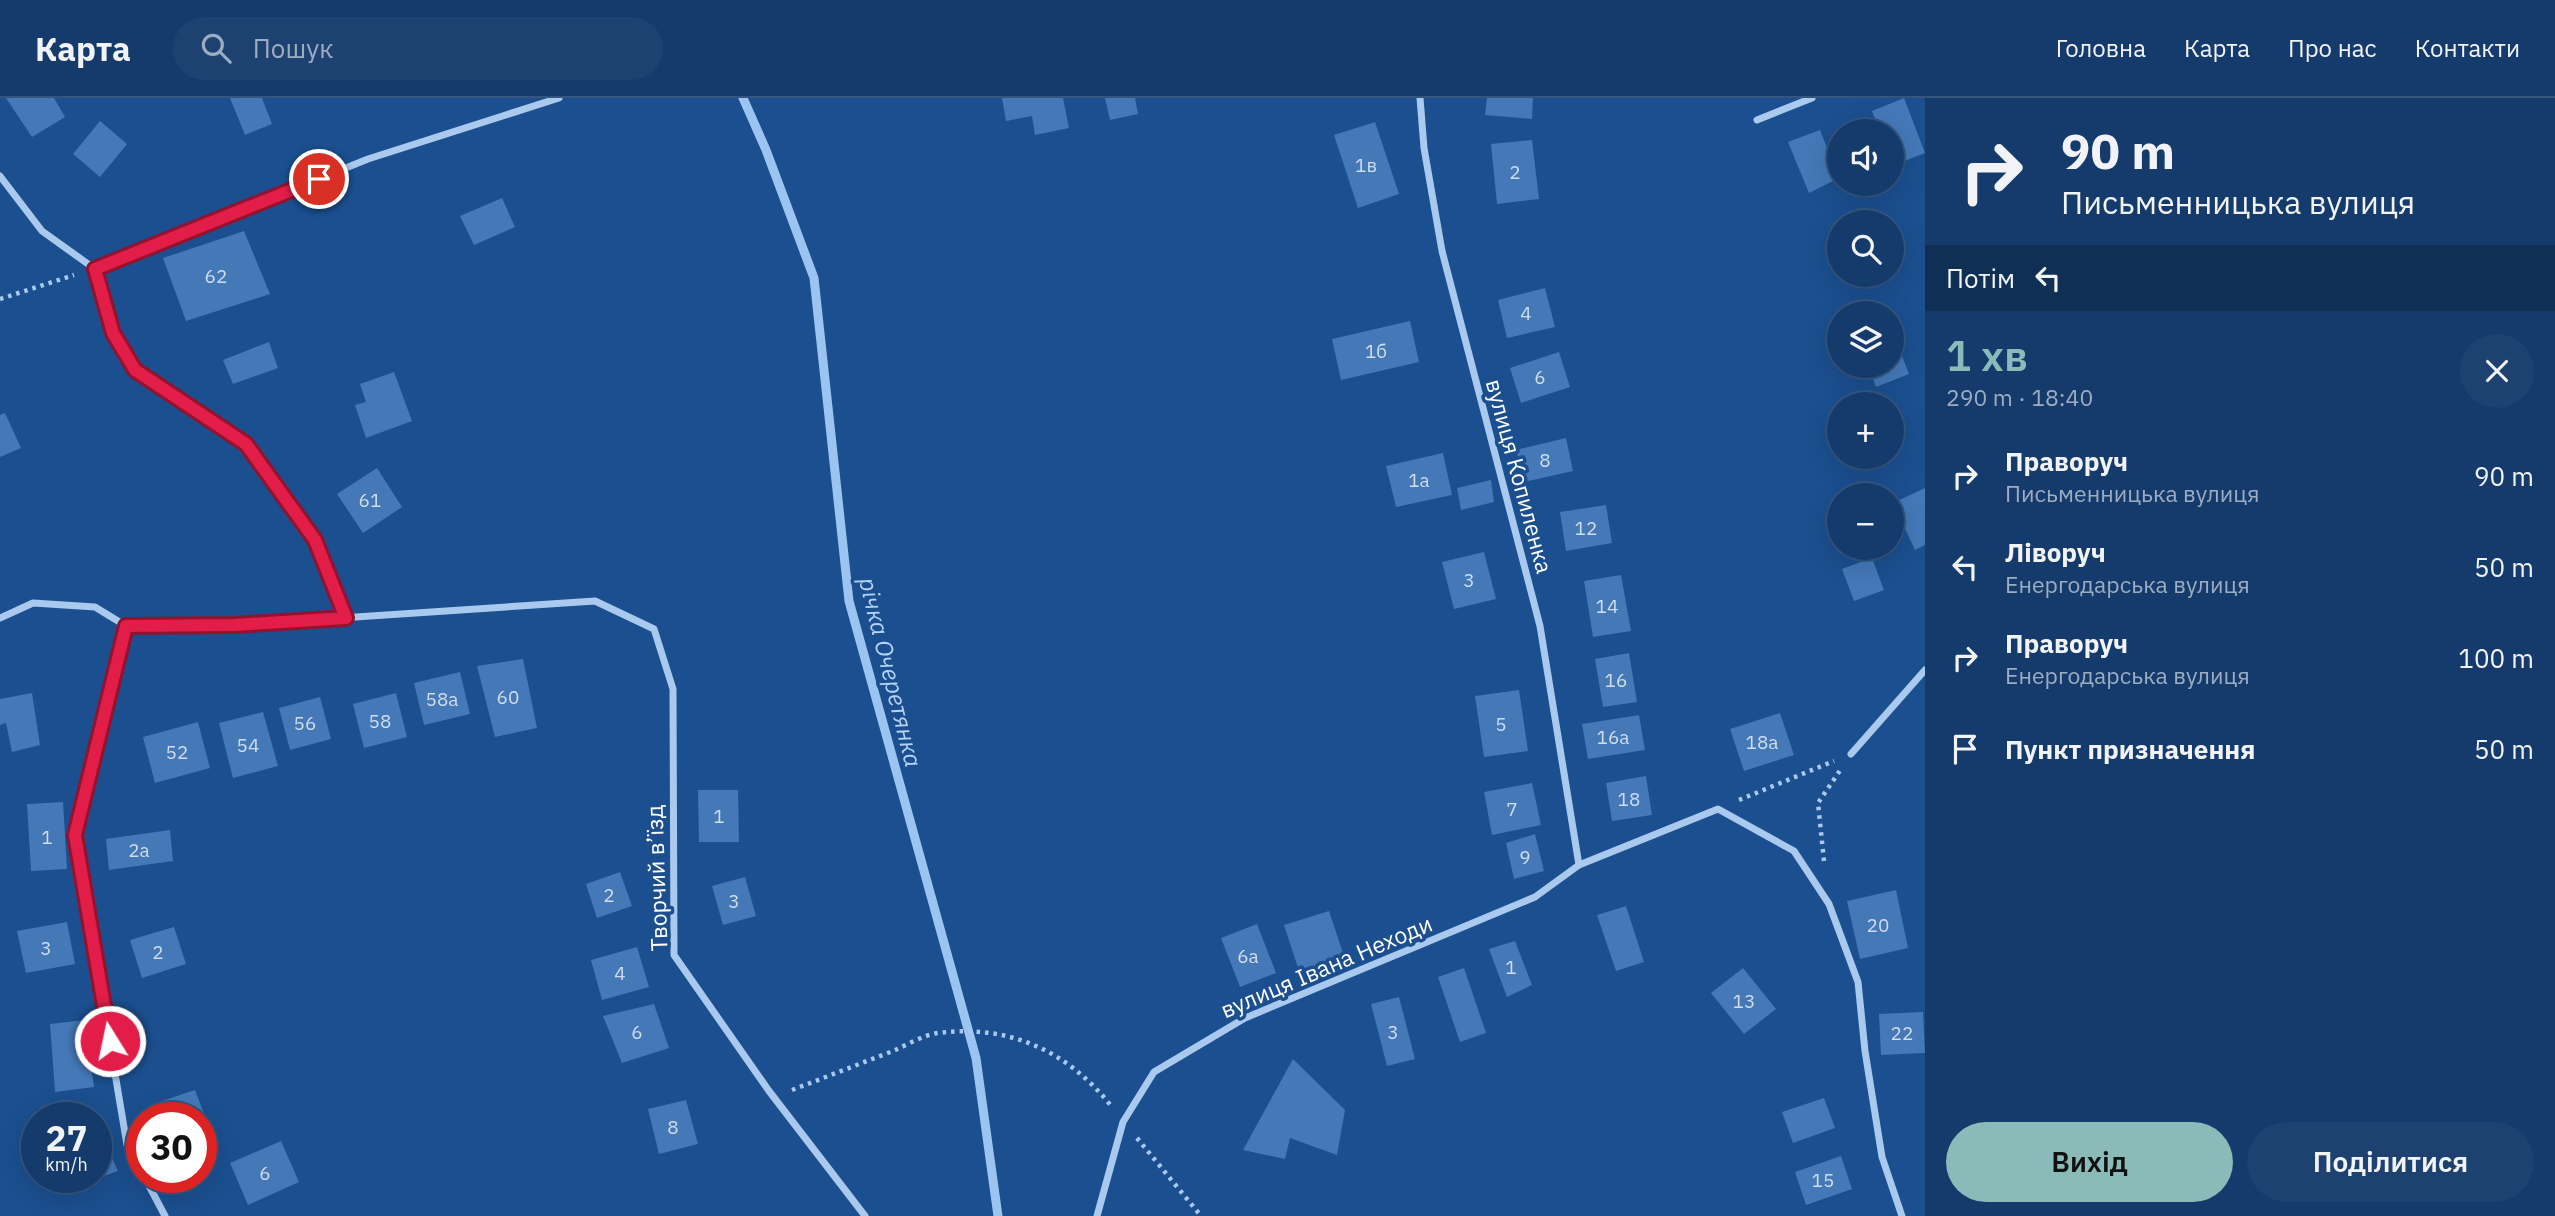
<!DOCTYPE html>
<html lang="uk">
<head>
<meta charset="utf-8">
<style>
	:root { --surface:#143b6b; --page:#1d4271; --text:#f1f3f6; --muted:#9dadc1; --line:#33557e; --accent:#8bbbb9 }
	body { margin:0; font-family:"IBM Plex Sans",sans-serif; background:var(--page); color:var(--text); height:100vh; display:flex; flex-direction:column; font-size:26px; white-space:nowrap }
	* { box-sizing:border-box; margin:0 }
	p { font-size:23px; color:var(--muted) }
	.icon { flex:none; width:38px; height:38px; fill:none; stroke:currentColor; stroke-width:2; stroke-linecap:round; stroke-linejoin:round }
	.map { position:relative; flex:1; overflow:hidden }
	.details { display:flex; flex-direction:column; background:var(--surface); width:630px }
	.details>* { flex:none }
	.guide { background:#143b6b; color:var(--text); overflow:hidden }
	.buttons { position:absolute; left:1827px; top:21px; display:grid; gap:14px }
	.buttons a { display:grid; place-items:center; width:77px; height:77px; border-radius:50%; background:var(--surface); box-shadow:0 7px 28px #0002,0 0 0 2px var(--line); font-size:35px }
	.speed { position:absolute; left:21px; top:1004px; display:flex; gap:14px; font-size:35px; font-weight:700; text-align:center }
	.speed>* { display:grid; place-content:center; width:91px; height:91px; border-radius:50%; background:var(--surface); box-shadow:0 7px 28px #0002,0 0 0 2px var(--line); line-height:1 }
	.speed small { font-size:18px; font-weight:400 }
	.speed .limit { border:10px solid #d22; background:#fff; color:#111 }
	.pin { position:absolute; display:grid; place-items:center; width:60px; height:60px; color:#fff; margin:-30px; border:4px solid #fff; border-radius:50%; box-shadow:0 2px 7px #0007 }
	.me { position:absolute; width:77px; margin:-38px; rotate:350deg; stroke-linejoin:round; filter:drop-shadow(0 0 5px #0008) }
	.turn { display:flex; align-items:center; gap:24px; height:147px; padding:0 21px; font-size:32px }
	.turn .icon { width:91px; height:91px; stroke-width:2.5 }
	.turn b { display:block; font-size:49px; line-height:60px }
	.then { display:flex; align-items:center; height:66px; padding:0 21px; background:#0003; gap:14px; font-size:26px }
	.round { display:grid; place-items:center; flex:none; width:74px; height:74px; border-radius:37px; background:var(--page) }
	.head { display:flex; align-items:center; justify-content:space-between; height:119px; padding:0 21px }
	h1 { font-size:42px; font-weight:600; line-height:52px; color:var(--accent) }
	.cta { display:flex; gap:14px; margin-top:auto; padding:14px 21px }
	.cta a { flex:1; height:80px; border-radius:42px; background:var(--accent); color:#111; font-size:28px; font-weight:600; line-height:80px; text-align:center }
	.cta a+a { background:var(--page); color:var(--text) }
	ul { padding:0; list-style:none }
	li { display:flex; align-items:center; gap:21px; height:91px; padding:0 21px }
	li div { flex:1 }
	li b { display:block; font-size:26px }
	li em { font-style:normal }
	header { display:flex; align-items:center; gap:42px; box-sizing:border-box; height:98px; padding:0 35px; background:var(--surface); border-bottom:2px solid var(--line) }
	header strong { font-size:33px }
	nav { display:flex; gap:38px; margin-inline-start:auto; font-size:24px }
	.search { width:490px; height:63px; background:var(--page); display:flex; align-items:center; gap:18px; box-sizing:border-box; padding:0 24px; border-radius:38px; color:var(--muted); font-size:26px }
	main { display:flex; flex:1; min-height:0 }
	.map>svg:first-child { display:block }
</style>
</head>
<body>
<header>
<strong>Карта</strong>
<div class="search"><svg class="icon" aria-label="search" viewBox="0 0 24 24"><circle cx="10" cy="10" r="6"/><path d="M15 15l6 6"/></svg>Пошук</div>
<nav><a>Головна</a><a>Карта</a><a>Про нас</a><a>Контакти</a></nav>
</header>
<main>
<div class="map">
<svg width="1925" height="1118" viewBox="0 0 1925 1118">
	<rect width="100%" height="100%" fill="#1b4f8f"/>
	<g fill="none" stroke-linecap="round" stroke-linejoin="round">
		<!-- stream -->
		<path stroke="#9cc4f0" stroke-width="9" d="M743,0L766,52L814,180L849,503L976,960L998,1118"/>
	</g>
	<!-- building -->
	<g fill="#4478b7">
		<path d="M6,0H54L65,19L32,39Z"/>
		<path d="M230,0H262L272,26L245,37Z"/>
		<path d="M1002,0H1063L1069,30L1035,37L1032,18L1006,23Z"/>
		<path d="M1105,0H1135L1138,16L1110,22Z"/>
		<path d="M1487,0H1533L1532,21L1485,17Z"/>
		<path d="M1904,0L1925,55L1894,67L1892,33H1880L1872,13Z"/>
		<path d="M100,23L127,46L100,79L73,56Z"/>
		<path d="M1375,24L1399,96L1358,110L1334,37Z"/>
		<path d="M1820,32L1839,80L1809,95L1788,44Z"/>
		<path d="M1532,42L1539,101L1497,106L1491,46Z"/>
		<path d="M502,100L515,129L474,147L460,118Z"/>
		<path d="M244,133L270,196L186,223L163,160Z"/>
		<path d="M1545,190L1555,229L1507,240L1498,202Z"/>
		<path d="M1410,223L1419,264L1341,282L1332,241Z"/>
		<path d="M1892,232L1909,276L1876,289L1868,268H1892Z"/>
		<path d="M269,244L278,270L233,286L223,262Z"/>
		<path d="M1559,254L1570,289L1521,305L1510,270Z"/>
		<path d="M394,274L412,323L366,340L355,307L366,304L360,286Z"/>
		<path d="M5,315L21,350L0,359V317Z"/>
		<path d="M1566,340L1573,373L1524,384L1516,352Z"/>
		<path d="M1443,355L1452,397L1396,409L1386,368Z"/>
		<path d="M377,370L402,409L363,435L337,396Z"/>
		<path d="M1491,382L1494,404L1461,412L1457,390Z"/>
		<path d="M1925,390V447L1915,452L1893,405Z"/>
		<path d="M1606,407L1612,445L1566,453L1560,414Z"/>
		<path d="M1484,454L1496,501L1454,511L1442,464Z"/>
		<path d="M1872,460L1884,492L1854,503L1842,471Z"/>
		<path d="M1621,477L1631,533L1593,539L1584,483Z"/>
		<path d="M1629,555L1637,604L1603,609L1595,561Z"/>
		<path d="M523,561L537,630L495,639L477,568Z"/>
		<path d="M460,574L470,616L424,627L414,585Z"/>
		<path d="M1519,592L1528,653L1484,659L1475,598Z"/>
		<path d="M32,595L40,647L12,654L6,625L0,627V601Z"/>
		<path d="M396,595L407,639L364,650L353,606Z"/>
		<path d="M320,599L331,641L290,652L279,610Z"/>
		<path d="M263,614L278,668L233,680L219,625Z"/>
		<path d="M1780,615L1794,657L1744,673L1730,631Z"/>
		<path d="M1639,617L1645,652L1588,661L1582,626Z"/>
		<path d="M198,624L210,670L155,685L143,639Z"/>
		<path d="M1646,678L1652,717L1612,723L1606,685Z"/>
		<path d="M1532,685L1541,727L1492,737L1484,694Z"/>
		<path d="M698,692H738L739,744H699Z"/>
		<path d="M63,704L67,771L31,773L27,706Z"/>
		<path d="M170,732L173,763L109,772L106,741Z"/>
		<path d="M1535,736L1544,773L1514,781L1506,745Z"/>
		<path d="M620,774L632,808L597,820L586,786Z"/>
		<path d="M745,779L756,818L723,827L712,788Z"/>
		<path d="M1896,792L1908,850L1860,861L1847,803Z"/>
		<path d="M1626,808L1644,864L1616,873L1597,817Z"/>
		<path d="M1329,813L1345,861L1300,876L1284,827Z"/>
		<path d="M67,824L75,866L26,875L17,833Z"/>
		<path d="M1257,826L1276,875L1240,889L1221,840Z"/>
		<path d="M174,829L186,866L142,880L130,842Z"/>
		<path d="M1515,843L1532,887L1507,899L1489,851Z"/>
		<path d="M637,849L649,889L602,902L591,862Z"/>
		<path d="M1464,870L1486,935L1460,944L1438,879Z"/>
		<path d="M1743,870L1776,911L1744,936L1711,895Z"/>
		<path d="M1399,899L1415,961L1387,968L1371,906Z"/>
		<path d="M654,906L669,950L622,965L603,918Z"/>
		<path d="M1923,914L1925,955L1881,957L1879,916Z"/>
		<path d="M85,922L94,989L55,994L50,926Z"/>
		<path d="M1293,961L1345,1012L1337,1057L1290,1040L1285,1061L1243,1052Z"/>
		<path d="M195,992L208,1026L201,1029V1020H162L156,1005Z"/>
		<path d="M1824,1000L1835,1030L1793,1045L1782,1014Z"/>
		<path d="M686,1002L698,1046L659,1056L648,1011Z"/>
		<path d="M100,1033L118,1073L64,1092L59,1080H96V1034Z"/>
		<path d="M281,1043L299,1084L248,1107L230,1065Z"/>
		<path d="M1841,1058L1852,1091L1806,1107L1795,1074Z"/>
	</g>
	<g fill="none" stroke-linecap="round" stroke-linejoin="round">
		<!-- path -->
		<g stroke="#a9c9ee" stroke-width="4.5" stroke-dasharray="3.5 5" stroke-linecap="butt">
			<path d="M0,201L74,177"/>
			<path d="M1739,702L1834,663"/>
			<path d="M1824,763L1818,705L1841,671"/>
			<path d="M792,992C826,979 859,966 893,953C907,947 923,937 938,935C1009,926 1068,953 1112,1009"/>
			<path d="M1137,1040L1201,1118"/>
		</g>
		<!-- street -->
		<g stroke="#a9c9ee" stroke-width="7">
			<path d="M1420,0L1424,50L1442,153L1540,528L1579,767"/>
			<path d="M1757,22L1812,0"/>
			<path d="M0,78L42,133L95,171L113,235L135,272L246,346L315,442L346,520"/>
			<path d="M95,171L368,61L559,0"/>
			<path d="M0,520L33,505L95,509L126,528L234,527L595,503L654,531L673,591L674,857L769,993L865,1118"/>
			<path d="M126,528L75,737L127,1047L142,1074"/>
			<path d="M1851,656L1925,572"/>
			<path d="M145,1080L165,1118"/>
			<path d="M1097,1118L1123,1024L1154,974L1245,920L1535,799L1579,767L1718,711L1794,753L1829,806L1858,884L1865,953L1882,1059L1902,1118"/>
		</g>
	</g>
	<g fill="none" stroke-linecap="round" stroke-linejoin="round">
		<!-- route casing -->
		<g stroke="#92132f" stroke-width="18">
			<path id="route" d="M110,943L75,737L126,528L234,527L346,520L315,442L246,346L135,272L113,235L95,171L319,81"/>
		</g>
		<!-- route -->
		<use href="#route" stroke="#e11d48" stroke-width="12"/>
	</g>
	<g text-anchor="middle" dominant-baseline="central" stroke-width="7" stroke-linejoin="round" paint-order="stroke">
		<!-- number labels -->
		<g font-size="19" fill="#d0dded">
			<text x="1366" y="67">1в</text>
			<text x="1515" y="74">2</text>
			<text x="216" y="178">62</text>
			<text x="1526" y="215">4</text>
			<text x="1376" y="253">1б</text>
			<text x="1540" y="279">6</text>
			<text x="1545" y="362">8</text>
			<text x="1419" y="382">1а</text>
			<text x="370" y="402">61</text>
			<text x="1586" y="430">12</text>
			<text x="1469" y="482">3</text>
			<text x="1607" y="508">14</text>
			<text x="1616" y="582">16</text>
			<text x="508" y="599">60</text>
			<text x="442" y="601">58а</text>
			<text x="380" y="623">58</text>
			<text x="305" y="625">56</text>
			<text x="1501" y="626">5</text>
			<text x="1613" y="639">16а</text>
			<text x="1762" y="644">18а</text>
			<text x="248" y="647">54</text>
			<text x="177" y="654">52</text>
			<text x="1629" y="701">18</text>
			<text x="1512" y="711">7</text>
			<text x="719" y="718">1</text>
			<text x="47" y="739">1</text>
			<text x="139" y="752">2а</text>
			<text x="1525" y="759">9</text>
			<text x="609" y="797">2</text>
			<text x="734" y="803">3</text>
			<text x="1878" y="827">20</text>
			<text x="46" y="850">3</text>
			<text x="158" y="854">2</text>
			<text x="1248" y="858">6а</text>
			<text x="1511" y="869">1</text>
			<text x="620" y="875">4</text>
			<text x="1744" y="903">13</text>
			<text x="637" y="934">6</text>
			<text x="1393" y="934">3</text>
			<text x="1902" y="935">22</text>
			<text x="673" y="1029">8</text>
			<text x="265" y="1075">6</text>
			<text x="1823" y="1082">15</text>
		</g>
		<!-- street labels -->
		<g font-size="23" fill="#fff" stroke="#1b4f8f">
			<text transform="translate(1520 378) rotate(75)">вулиця Копиленка</text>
			<text transform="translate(656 780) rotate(-92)">Творчий в’їзд</text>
			<text transform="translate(1326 868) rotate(-23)">вулиця Івана Неходи</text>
		</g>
		<!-- water labels -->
		<g font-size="24" font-style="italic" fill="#b5d3f5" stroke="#1b4f8f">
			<text transform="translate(891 574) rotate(76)">річка Очеретянка</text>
		</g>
	</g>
</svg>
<div class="buttons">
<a><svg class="icon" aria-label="sound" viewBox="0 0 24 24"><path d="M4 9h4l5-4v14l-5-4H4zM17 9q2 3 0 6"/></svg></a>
<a><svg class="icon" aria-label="search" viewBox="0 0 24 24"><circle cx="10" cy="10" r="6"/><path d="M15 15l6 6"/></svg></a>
<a><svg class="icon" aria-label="layers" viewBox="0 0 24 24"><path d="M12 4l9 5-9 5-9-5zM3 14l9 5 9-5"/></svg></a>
<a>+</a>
<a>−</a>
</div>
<div class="speed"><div>27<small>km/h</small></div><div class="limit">30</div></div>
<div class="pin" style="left:319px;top:81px;background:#d93025"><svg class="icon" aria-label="arrive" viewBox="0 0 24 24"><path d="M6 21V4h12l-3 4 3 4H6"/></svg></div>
<svg class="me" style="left:110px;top:943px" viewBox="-20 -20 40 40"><circle r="17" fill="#e11d48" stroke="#fff" stroke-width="3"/><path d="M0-11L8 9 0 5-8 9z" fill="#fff"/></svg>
</div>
<section class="details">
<div class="guide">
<div class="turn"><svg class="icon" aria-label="right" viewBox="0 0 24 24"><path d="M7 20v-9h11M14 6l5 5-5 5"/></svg><div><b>90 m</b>Письменницька вулиця</div></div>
<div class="then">Потім<svg class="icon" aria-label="left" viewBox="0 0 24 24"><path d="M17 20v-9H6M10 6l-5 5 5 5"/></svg></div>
</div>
<div class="head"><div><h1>1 хв</h1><p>290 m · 18:40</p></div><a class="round"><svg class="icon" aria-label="close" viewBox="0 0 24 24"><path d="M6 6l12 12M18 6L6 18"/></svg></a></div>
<ul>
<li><svg class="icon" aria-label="right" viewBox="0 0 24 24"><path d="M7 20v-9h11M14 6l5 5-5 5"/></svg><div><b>Праворуч</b><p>Письменницька вулиця</p></div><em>90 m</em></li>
<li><svg class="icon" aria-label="left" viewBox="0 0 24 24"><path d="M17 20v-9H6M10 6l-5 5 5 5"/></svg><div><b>Ліворуч</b><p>Енергодарська вулиця</p></div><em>50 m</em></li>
<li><svg class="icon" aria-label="right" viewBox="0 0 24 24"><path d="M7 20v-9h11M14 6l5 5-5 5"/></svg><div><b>Праворуч</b><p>Енергодарська вулиця</p></div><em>100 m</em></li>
<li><svg class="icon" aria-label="arrive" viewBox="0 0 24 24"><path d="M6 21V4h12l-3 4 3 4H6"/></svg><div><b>Пункт призначення</b></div><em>50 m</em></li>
</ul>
<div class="cta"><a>Вихід</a><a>Поділитися</a></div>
</section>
</main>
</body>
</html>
